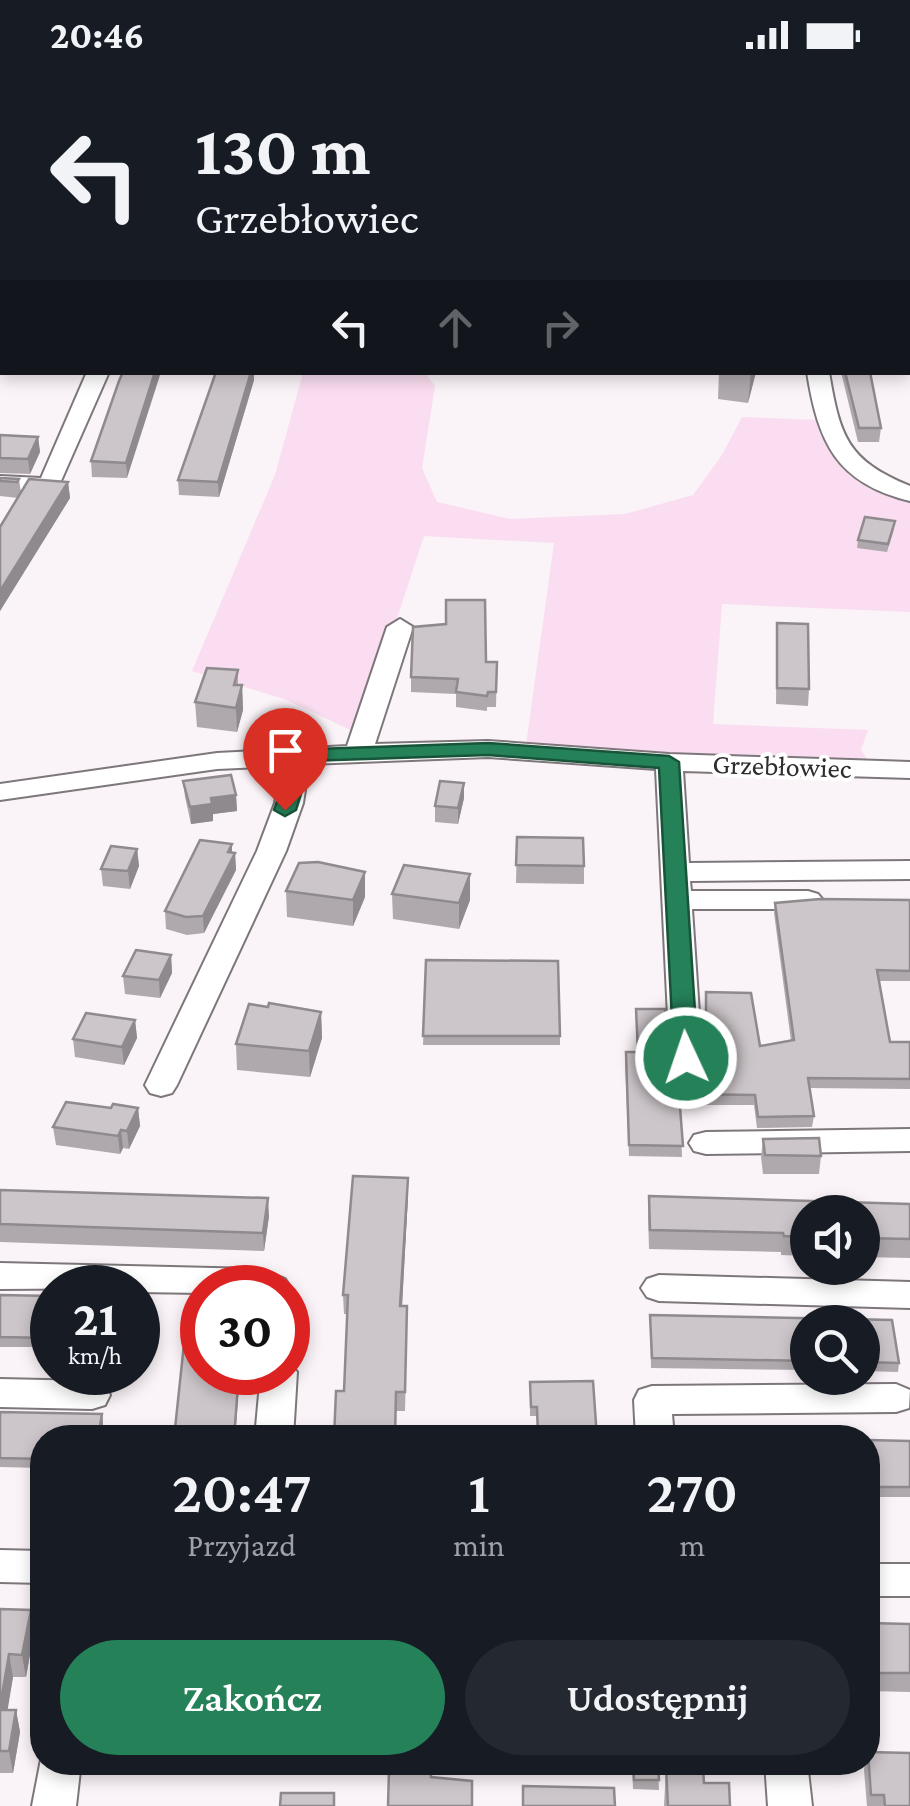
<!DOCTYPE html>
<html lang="pl">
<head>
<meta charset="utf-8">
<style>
	:root { --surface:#171b24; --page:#242831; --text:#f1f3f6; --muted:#9ea1a6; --accent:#258158 }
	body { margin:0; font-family:"Crimson Pro",serif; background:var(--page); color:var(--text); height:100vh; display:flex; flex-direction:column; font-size:38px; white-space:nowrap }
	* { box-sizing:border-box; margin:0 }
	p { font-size:32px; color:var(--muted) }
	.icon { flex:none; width:55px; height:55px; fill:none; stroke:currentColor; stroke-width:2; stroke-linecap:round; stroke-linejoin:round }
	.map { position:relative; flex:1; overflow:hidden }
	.side { position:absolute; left:30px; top:1355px; width:850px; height:350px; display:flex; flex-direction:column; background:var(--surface); border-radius:40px; box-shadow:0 5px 15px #0003 }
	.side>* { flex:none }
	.banner { position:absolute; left:0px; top:0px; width:910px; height:305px; box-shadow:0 5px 15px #0003; background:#171b24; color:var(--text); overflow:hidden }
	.controls { position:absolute; left:790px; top:1125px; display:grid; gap:20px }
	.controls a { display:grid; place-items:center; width:90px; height:90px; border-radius:50%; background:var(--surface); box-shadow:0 5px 15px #0003; font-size:50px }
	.speed { position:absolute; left:30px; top:1195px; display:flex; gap:20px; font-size:50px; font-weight:700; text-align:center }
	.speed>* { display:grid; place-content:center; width:130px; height:130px; border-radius:50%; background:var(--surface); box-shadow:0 5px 15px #0003; line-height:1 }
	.speed small { font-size:25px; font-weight:400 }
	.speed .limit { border:15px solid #d22; background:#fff; color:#111 }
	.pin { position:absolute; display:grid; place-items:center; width:85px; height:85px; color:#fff; margin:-102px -42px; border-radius:50% 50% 50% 0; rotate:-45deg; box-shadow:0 0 10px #0007 }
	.pin .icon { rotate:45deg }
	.me { position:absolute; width:110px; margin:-55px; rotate:357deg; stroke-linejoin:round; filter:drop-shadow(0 0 8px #0008) }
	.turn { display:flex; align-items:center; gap:35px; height:210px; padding:0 30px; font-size:45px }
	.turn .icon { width:130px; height:130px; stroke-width:2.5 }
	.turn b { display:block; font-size:70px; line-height:85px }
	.lanes { display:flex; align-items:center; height:95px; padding:0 30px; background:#0003; justify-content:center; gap:50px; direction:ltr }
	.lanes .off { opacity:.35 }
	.eta { display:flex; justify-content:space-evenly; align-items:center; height:170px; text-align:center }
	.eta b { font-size:60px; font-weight:600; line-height:70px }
	.button { display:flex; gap:20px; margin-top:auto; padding:20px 30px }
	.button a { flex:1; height:115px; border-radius:60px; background:var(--accent); color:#fff; font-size:40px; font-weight:600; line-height:115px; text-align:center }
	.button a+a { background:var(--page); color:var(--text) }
	.status { display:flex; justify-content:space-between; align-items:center; height:70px; padding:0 50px; background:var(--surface); direction:ltr }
	.status svg { height:28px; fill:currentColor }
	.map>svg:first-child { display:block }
</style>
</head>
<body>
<div class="status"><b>20:46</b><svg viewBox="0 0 49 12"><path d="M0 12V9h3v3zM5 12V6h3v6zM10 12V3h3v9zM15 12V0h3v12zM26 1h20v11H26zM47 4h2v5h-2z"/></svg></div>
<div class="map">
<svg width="910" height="1736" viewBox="0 0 910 1736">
	<rect width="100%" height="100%" fill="#faf3f7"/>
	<!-- green -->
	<path fill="#faddf0" d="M303,303H425L435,316L422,398L437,432L510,449L625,444L693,425L722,385L742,347L816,350C823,394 875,411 910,430V542L722,534L713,654L868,660L861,680L869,692L666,687L526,675L554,473L424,466L359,664L284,629L192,601L275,405Z"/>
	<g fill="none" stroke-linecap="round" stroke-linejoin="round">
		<!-- minor casing -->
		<g stroke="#7d777b" stroke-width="4">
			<g id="minor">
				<rect x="908" y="148" width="2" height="12"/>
				<path d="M87,302H109L57,420H0V406L41,408Z"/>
				<path d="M807,302H829C840,367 847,390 910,416V431C836,413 818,372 807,302Z"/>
				<path d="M400,549L413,557L375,674L488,671L669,684L910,692V708L683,701L689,793L910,791V809L690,811L691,821H808L818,824L823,830L818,836L808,839H692L702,988L697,995L686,998L675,995L670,988L656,699L488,687L309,694L303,733L286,781L177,1015L172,1023L161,1026L150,1023L145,1015L257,781L275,733L281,696L217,699L0,730V714L217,683L347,676L387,557Z"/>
				<path d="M910,1059V1081L706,1084L694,1081L689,1073L694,1065L706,1062Z"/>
				<path d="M0,1193L261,1199L285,1209L291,1218L288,1223V1218H202V1223L138,1222V1218L0,1219Z"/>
				<path d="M659,1205L910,1212V1238L659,1231L647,1227L641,1218L647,1209Z"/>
				<path d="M288,1291L297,1302L293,1368H255L261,1302H288Z"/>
				<path d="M0,1309L92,1311L105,1315L110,1325L105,1335L92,1339L0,1337Z"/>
				<path d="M896,1314L910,1320L909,1338L896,1342L672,1344L674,1368H636L634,1330L639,1320L652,1316Z"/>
				<path d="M0,1480L42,1481V1513L0,1512Z"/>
				<rect x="868" y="1494" width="42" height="32"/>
				<path d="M42,1684V1692H81L76,1736H32Z"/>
				<path d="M765,1692H807L812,1736H768Z"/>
			</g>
		</g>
		<!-- minor -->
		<use href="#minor" fill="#fff" fill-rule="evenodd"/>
	</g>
	<!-- wall -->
	<g fill="#afa9ad">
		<path d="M298,0H407L403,2H311Z"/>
		<path d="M2,5V89H0V6Z"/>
		<path d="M123,302L127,408L92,407L91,391Z"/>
		<path d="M719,302H756L748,333L718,329Z"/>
		<path d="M841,302H870L881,358L879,372H858Z"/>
		<path d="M254,310L219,427L179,425L178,410Z"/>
		<path d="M0,365L38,367L40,382L30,404L0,403Z"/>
		<path d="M0,408L19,409L21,423L68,412L70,428L0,541V457L18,428L0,426Z"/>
		<path d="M894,459L887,482L857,478L858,470Z"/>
		<path d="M777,553L809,619L808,636L776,634Z"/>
		<path d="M486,592H497L496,637H487V641L456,637V624L411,622V607Z"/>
		<path d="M238,600V615H242L243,640L237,662L197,657L195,632Z"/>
		<path d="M183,711L236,725L237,741L213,744V751L191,754L185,727Z"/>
		<path d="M464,728L458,754L435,752V736Z"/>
		<path d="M517,767L584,796V814L516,813Z"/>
		<path d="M232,774V783H235L236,800L204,863L187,865L166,859L165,841Z"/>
		<path d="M137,779L139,796L130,819L103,816L101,799Z"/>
		<path d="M286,821L365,827L353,856L287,847Z"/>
		<path d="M392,824L470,830L459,859L393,849Z"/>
		<path d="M910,830V911H879L890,972H910V1019L810,1018L814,1046L812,1057L757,1058L754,1035H680L682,1087L629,1086L625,993L626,982H637L636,939L675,988L686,991L699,988L705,981L706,922L760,976L791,971L774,843L775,833Z"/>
		<path d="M171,885L172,903L160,928L125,924L123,906Z"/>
		<path d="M426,890L560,966V975H423Z"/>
		<path d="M321,942L322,968L310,1007L237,1000L236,974Z"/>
		<path d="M135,950L137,968L124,995L75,987L73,969Z"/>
		<path d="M111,1038H138L140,1056L129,1079L123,1078L120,1084L56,1075L53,1057Z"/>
		<path d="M763,1069L821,1086L819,1104H763L761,1087Z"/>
		<path d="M0,1120L269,1146L264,1181L0,1172Z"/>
		<path d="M408,1126L402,1236L407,1255L405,1341H397L344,1321L348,1244H344L343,1225Z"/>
		<path d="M649,1126L910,1134V1188L862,1187V1142H808V1186L781,1185V1182L649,1179L648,1145Z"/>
		<path d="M0,1225L52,1226V1277H0Z"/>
		<path d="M650,1245L892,1250L899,1293L898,1302L862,1301V1252H808V1300L651,1298Z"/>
		<path d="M593,1311L537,1346H530V1312Z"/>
		<path d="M0,1342L102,1344L103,1354L42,1368V1398L0,1397Z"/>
		<path d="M868,1370L910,1371V1427H868Z"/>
		<path d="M0,1539L31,1540L34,1562L26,1607H13L7,1640H16L20,1662L13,1703H0Z"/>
		<path d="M868,1553L910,1554V1622L868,1621Z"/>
		<path d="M116,1692H189L188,1705L117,1703Z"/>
		<path d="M632,1692H658L659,1720L633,1719Z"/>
		<path d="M865,1692H868L910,1736H867L864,1700Z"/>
		<path d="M666,1697L704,1713L730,1736H664Z"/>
	</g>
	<!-- shaded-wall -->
	<g fill="#8f8a8d">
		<path d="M380,0H407L403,2H380Z"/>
		<path d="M155,302H161L127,408L126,393Z"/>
		<path d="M251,302H254V310L219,427L218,412Z"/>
		<path d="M751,302H756L748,333Z"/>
		<path d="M38,367L40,382L30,404L28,389Z"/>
		<path d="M68,412L70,428L0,541V521Z"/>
		<path d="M242,615L243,640L237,662L236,638Z"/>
		<path d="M464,713V728L458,754V738Z"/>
		<path d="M236,725L237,741L213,744V751L191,754L190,737L211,728Z"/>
		<path d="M232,774V787L235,783L236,800L204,863L203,846Z"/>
		<path d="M137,779L139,796L130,819L128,801Z"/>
		<path d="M365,802V827L353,856V830Z"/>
		<path d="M470,804V830L459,859V833Z"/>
		<path d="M171,885L172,903L160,928L159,910Z"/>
		<path d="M321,942L322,968L310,1007L309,981Z"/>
		<path d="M135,950L137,968L124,995L122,977Z"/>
		<path d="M138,1038L140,1056L129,1079L127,1061Z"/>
		<path d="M121,1060L123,1078L120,1084L118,1066Z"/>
		<path d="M408,1108V1126L401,1255L400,1236Z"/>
		<path d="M268,1128L269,1146L264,1181L263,1163Z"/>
		<path d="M239,1302H240L235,1368H234Z"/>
		<path d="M102,1344L103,1354L101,1368H98Z"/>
		<path d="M31,1540L34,1562L26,1607L22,1585Z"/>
		<path d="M9,1584L13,1607L4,1662L0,1637Z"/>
		<path d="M16,1640L20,1662L13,1703L9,1681Z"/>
	</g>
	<!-- building -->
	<g fill="#ccc5c9" stroke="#8f8a8d" stroke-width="2.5">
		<path d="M13,0H19L31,2H8Z"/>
		<path d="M2,5V70H0V6Z"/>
		<path d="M908,174L910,184V198H908Z"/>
		<path d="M123,302H155L126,393L91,391L119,311Z"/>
		<path d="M216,302H251L218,412L178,410Z"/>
		<path d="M845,302H870L881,358H859Z"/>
		<path d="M0,365L38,367L28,389L0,388Z"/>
		<path d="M0,408L19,409L17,412L0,411Z"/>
		<path d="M29,409L68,412L0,521V457Z"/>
		<path d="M865,447L895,451L888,474L858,470Z"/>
		<path d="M446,530H485L486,592H497L496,622H488L487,626L456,622L458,609L411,607L413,557L446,554Z"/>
		<path d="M777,553L808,554L809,619L777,618Z"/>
		<path d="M207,598L238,600L234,615H242L236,638L195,632Z"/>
		<path d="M231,705L236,725L211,728L212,734L190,737L183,711Z"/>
		<path d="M440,711L464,713L458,738L435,736Z"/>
		<path d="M517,767L583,768L584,796L516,795Z"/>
		<path d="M200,770L232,774L228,782L235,783L203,846L186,847L165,841Z"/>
		<path d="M111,776L137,779L128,801L101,799Z"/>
		<path d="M318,792L365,802L353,830L286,821L299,793Z"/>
		<path d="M404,795L470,804L459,833L392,824Z"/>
		<path d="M820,829L910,830V901L877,900L890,972H910V1009L808,1008L814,1046L758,1047L755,1025L679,1024L683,1076L629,1075L626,982H638L636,939H665L668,980L675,988L686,991L699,988L706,980V922L751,923L760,976L794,970L775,833Z"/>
		<path d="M136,880L171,885L159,910L123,906Z"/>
		<path d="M426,890L558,891L560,966H423Z"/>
		<path d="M269,933L321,942L309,981L236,974L249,934L268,937Z"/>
		<path d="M86,943L135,950L122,977L73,969Z"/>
		<path d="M66,1032L111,1038L113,1034L138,1038L127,1061L121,1060L118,1066L53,1057Z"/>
		<path d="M819,1068L821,1086L765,1085L763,1069Z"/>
		<path d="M353,1106L408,1108L400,1236H407L405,1322H396L395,1368H334L336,1321H344L348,1225H343Z"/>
		<path d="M0,1120L268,1128L263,1163L0,1154Z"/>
		<path d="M649,1126L910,1134V1169L862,1168V1142H808V1167L784,1166L783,1163L650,1160Z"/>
		<path d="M0,1225L52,1226V1268L0,1267Z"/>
		<path d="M188,1236H202V1302H239L234,1368H174Z"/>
		<path d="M650,1245L892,1250L899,1293L862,1292V1252H808V1291L652,1288Z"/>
		<path d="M593,1311L597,1368H538L537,1337H531L530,1312Z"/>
		<path d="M0,1342L102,1344L98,1368H42V1389L0,1388Z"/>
		<path d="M868,1370L910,1371V1417H868Z"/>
		<path d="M0,1539L31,1540L22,1585L9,1584L0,1637Z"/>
		<path d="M868,1553L910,1554V1603H868Z"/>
		<path d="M0,1640H16L9,1681H0Z"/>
		<path d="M868,1682L910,1683V1736H885L884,1725H871Z"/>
		<path d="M633,1692H658L659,1710H634Z"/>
		<path d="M666,1697H703L704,1713H729L730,1736H668Z"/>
		<path d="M431,1698V1707L472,1711V1736H388L389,1700Z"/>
		<path d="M523,1716L614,1718L615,1736H523Z"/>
		<path d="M281,1723H334V1736H280Z"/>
	</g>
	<!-- route -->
	<path fill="#258158" stroke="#185439" stroke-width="2.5" d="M488,673L669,686L679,692L698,988L694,994H677L674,988L659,698L488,685L306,691L307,705L296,740L285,746L274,740L286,705L288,680Z"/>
	<g text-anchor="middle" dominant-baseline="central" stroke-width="8" stroke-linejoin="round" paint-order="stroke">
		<!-- street labels -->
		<g font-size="28" fill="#302d2f" stroke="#fff">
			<text transform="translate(782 696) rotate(2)">Grzebłowiec</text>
		</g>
	</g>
</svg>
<div class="controls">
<a><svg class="icon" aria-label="sound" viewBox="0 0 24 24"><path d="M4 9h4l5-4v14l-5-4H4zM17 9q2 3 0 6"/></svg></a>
<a><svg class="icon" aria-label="search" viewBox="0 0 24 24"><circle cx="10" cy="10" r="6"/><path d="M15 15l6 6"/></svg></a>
</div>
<div class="speed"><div>21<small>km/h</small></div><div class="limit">30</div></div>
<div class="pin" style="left:285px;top:740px;background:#d93025"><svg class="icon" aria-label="arrive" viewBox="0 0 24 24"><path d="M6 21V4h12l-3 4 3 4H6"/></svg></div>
<svg class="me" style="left:686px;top:988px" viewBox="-20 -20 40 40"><circle r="17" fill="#258158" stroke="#fff" stroke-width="3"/><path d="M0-11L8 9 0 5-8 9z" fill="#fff"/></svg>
<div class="banner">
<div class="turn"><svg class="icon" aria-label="left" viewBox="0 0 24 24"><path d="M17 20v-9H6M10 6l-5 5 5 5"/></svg><div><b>130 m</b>Grzebłowiec</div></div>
<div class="lanes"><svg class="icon" aria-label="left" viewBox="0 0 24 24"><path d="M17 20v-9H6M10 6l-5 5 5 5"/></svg><svg class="icon off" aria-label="ahead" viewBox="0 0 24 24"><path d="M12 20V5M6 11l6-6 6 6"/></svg><svg class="icon off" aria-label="right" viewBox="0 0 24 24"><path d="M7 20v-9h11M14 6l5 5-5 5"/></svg></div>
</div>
<section class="side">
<div class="eta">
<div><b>20:47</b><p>Przyjazd</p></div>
<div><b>1</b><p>min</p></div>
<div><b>270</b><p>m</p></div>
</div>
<div class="button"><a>Zakończ</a><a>Udostępnij</a></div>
</section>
</div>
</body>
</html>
